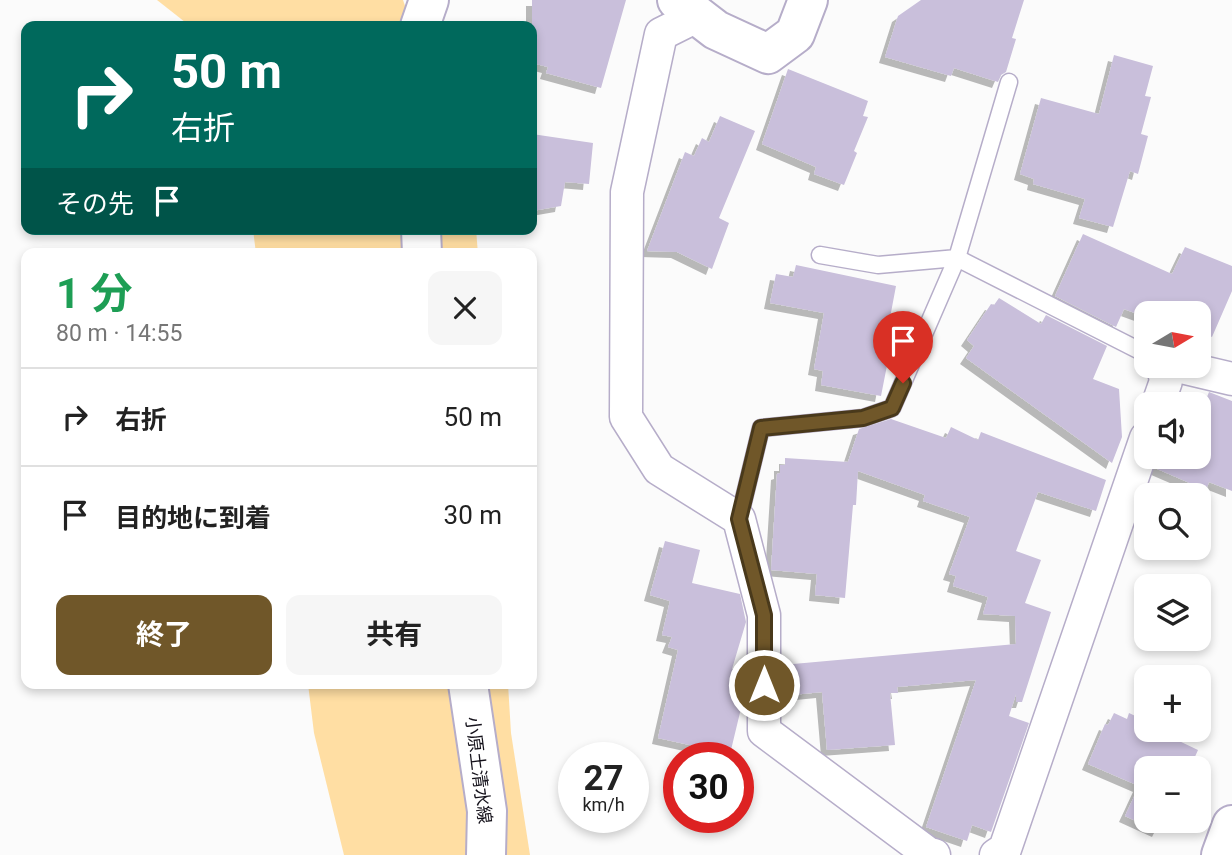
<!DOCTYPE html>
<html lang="ja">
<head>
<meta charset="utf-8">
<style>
	:root { --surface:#fff; --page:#f6f6f6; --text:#222; --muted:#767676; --line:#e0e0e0; --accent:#705729 }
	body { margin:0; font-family:Roboto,"Noto Sans JP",sans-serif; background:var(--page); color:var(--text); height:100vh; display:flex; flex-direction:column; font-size:26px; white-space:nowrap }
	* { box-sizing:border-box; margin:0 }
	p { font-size:23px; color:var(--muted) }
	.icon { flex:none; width:38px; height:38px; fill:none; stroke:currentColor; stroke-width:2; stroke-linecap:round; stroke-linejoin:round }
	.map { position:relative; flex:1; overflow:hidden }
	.drawer { position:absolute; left:21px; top:248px; width:516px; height:441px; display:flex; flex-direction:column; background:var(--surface); border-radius:14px; box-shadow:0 4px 10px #0003 }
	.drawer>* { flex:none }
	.guide { position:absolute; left:21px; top:21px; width:516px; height:214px; border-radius:14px; box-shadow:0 4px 10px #0003; background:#00695c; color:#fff; overflow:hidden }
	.needle { width:46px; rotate:80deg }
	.buttons { position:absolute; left:1134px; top:301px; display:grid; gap:14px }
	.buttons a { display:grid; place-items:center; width:77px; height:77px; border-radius:14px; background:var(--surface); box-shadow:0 4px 10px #0003; font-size:35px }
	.speed { position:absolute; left:558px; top:742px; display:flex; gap:14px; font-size:35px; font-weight:700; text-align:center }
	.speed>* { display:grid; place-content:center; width:91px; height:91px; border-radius:50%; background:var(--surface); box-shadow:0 4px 10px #0003; line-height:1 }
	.speed small { font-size:18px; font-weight:400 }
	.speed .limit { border:10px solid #d22; background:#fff; color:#111 }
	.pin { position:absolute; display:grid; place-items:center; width:60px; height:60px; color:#fff; margin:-72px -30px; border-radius:50% 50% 50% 0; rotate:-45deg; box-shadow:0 0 7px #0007 }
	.pin .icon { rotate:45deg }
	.me { position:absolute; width:77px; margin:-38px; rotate:0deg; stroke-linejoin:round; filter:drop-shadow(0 0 5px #0008) }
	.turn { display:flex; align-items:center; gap:24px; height:147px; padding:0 35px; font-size:32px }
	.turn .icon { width:91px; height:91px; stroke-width:2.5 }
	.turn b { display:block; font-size:49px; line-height:60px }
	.then { display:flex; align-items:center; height:66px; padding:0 35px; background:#0003; gap:14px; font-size:26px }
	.round { display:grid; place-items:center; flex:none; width:74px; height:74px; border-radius:14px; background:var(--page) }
	.head { display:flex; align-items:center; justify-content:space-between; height:119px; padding:0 35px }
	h1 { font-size:42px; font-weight:700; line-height:52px; color:#1e9e55 }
	.primary-button { display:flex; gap:14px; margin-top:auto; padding:14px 35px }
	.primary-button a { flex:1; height:80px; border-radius:14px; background:var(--accent); color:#fff; font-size:28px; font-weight:700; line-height:80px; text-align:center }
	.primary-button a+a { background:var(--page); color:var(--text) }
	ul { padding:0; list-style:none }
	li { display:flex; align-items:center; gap:21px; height:98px; padding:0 35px; border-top:2px solid var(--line) }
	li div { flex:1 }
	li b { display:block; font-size:26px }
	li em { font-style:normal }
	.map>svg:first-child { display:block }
</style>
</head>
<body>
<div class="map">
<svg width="1232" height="855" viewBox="0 0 1232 855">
	<defs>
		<filter id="shadow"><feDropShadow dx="-6" dy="6" stdDeviation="0" flood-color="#0004"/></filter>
	</defs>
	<rect width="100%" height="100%" fill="#fbfbfb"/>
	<!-- green -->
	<g fill="#ffdea3">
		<path d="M157,0H403L412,26H190Z"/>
		<path d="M253,229H476L478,254H256Z"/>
		<path d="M308,684H508L511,733L530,855H344L314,733Z"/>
	</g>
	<!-- building -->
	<g fill="#c9bfdb" filter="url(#shadow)">
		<path d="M532,0H626L601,88L546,73L548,67L532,63Z"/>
		<path d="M921,0H1024L1012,38L1016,39L1006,72L1001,75L998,82L954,68L951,76L885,57L898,16Z"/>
		<path d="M1114,55L1153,66L1145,96L1151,97L1141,134L1148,136L1138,174L1130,171L1113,227L1079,218L1085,199L1033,184L1034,179L1020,174L1041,98L1099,114Z"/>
		<path d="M788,69L868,101L863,116L868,117L854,151L857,153L844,185L814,174L816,167L762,144Z"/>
		<path d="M720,116L755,131L719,218L729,223L712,269L677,252L647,251L685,152L694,156L702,138L709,142Z"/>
		<path d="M532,134L593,143L589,184L565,182L561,206L532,211L536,174L532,173Z"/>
		<path d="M1083,234L1172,274L1185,247L1232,266V291L1212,337L1199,331V313L1146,312V317L1124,309L1116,327L1055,296Z"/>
		<path d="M796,265L896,286L886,339L892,340L881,396L821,385L823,371L814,369L824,313L770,303L776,274L793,277Z"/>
		<path d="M999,298L1041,324L1046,315L1107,346L1093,379L1119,389L1122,437L1112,463L966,358L974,346L967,340L991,304L994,305Z"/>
		<path d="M1209,392L1232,401V491L1209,482L1206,490L1155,468L1159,457H1199V417Z"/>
		<path d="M891,419L946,438L951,427L978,440L981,432L1106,480L1096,511L1038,492L1016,551L1041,560L1025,603L1051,612L1022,702H1016V694L1009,716L1029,723L991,832L972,825L967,841L926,827L976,680L897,687L898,693H890L895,745L827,750L822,692L782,696V665L1016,644L1015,616L983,614L988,597L953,586L956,576L949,574L970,517L923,501L925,495L858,471L856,505H853L845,598L815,595L817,574L771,570L777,474L780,473V465H785V458L848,462L859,429Z"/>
		<path d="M665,541L700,550L692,583L740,594L746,622L732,669L746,668V700H743L731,750L708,746V749L658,738L678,650L668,647L672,637L662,635L670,601L650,595Z"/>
		<path d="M1114,713L1127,719L1129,713L1146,721V730H1156L1198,750L1190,768H1146V821H1163L1158,831L1125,816L1139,786L1088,764L1105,724L1108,725Z"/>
	</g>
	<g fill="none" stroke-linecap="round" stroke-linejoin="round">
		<!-- service casing -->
		<g stroke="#b6adc9" stroke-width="19">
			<g id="service">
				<path d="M820,255L878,265L957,258L1009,82"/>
				<path d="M739,519L761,428L863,418L892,408L957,258L1146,354"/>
			</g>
		</g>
		<!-- minor casing -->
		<g stroke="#b6adc9" stroke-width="35">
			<g id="minor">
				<path d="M697,16L661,34L627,192L626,417L659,469L739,519L764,615V731L929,854L934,855"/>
				<path d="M1177,366L1232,379"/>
				<path d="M1158,404L1166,381L1163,366"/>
				<path d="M996,855L1005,849L1146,438"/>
			</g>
		</g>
		<!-- secondary casing -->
		<g stroke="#b6adc9" stroke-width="42">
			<g id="secondary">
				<path d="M677,0L716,30L768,54L795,34L808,0"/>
				<path d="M420,26L429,0"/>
				<path d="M421,229L422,254"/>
				<path d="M468,684L487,811L486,855"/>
				<path d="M1221,855L1232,825"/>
			</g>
		</g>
		<!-- service -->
		<use href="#service" stroke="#fff" stroke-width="16"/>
		<!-- minor -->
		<use href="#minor" stroke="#fff" stroke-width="32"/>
		<!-- secondary -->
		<use href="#secondary" stroke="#fff" stroke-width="38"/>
	</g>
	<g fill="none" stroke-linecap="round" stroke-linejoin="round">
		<!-- route casing -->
		<g stroke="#49391b" stroke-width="18">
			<path id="route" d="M764,685V615L739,519L761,428L863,418L892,408L903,383"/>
		</g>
		<!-- route -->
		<use href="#route" stroke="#705729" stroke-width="12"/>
	</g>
	<g text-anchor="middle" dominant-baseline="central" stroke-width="5" stroke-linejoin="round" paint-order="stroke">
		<!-- street labels -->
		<g font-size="18" fill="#15121b" stroke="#fff">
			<text transform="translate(479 770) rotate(83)">小原土清水線</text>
		</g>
	</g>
</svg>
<div class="buttons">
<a><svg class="needle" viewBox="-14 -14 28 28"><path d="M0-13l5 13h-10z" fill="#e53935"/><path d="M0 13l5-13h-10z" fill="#767676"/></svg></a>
<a><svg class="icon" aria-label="sound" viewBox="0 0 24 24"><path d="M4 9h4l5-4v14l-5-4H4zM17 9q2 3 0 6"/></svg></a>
<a><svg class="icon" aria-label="search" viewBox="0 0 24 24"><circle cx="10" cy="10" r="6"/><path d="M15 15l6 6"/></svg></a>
<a><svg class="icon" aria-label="layers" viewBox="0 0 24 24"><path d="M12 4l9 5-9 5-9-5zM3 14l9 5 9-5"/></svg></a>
<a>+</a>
<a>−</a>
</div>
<div class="speed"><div>27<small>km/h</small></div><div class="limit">30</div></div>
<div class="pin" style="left:903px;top:383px;background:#d93025"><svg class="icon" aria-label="arrive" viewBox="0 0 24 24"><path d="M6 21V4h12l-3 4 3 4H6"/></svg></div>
<svg class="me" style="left:764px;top:685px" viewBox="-20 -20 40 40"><circle r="17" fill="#705729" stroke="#fff" stroke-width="3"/><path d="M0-11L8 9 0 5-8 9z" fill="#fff"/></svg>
<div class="guide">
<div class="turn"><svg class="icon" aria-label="right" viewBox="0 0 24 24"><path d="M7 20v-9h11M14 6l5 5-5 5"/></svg><div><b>50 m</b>右折</div></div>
<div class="then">その先<svg class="icon" aria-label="arrive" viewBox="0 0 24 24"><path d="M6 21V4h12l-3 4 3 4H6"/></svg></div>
</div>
<section class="drawer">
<div class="head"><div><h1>1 分</h1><p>80 m · 14:55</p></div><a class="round"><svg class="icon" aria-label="close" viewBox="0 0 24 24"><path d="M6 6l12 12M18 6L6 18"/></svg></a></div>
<ul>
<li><svg class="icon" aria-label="right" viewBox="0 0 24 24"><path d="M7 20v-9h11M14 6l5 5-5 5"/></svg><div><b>右折</b></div><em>50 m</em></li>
<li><svg class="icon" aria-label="arrive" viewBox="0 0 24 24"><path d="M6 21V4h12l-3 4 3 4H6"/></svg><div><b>目的地に到着</b></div><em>30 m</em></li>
</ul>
<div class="primary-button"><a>終了</a><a>共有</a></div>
</section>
</div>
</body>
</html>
